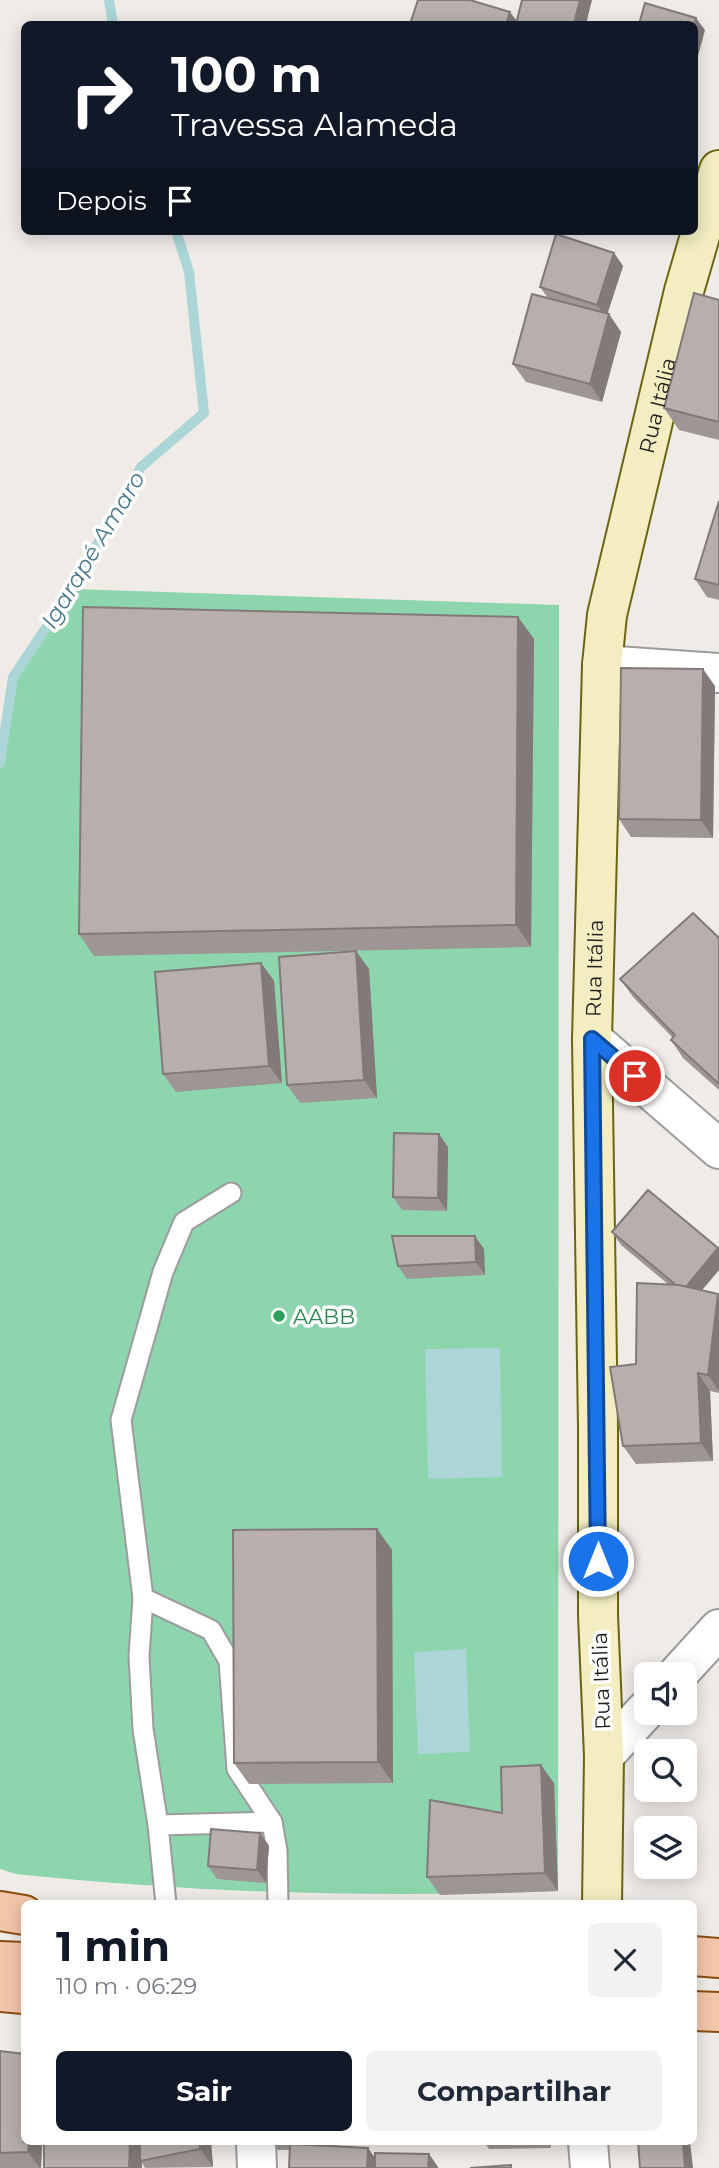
<!DOCTYPE html>
<html lang="pt">
<head>
<meta charset="utf-8">
<style>
	:root { --surface:#fff; --page:#f2f2f3; --text:#1f2937; --muted:#747a83; --accent:#111827 }
	body { margin:0; font-family:Montserrat,sans-serif; background:var(--page); color:var(--text); height:100vh; display:flex; flex-direction:column; font-size:26px; white-space:nowrap }
	* { box-sizing:border-box; margin:0 }
	p { font-size:23px; color:var(--muted) }
	.icon { flex:none; width:38px; height:38px; fill:none; stroke:currentColor; stroke-width:2; stroke-linecap:round; stroke-linejoin:round }
	.map { position:relative; flex:1; overflow:hidden }
	.side { position:absolute; left:21px; top:1900px; width:676px; height:245px; display:flex; flex-direction:column; background:var(--surface); border-radius:10px; box-shadow:0 4px 18px #0003 }
	.side>* { flex:none }
	.guide { position:absolute; left:21px; top:21px; width:677px; height:214px; border-radius:10px; box-shadow:0 4px 18px #0003; background:#111827; color:#fff; overflow:hidden }
	.buttons { position:absolute; left:634px; top:1662px; display:grid; gap:14px }
	.buttons a { display:grid; place-items:center; width:63px; height:63px; border-radius:10px; background:var(--surface); box-shadow:0 4px 18px #0003; font-size:35px }
	.pin { position:absolute; display:grid; place-items:center; width:60px; height:60px; color:#fff; margin:-30px; border:4px solid #fff; border-radius:50%; box-shadow:0 2px 7px #0007 }
	.me { position:absolute; width:77px; margin:-38px; rotate:0deg; stroke-linejoin:round; filter:drop-shadow(0 0 5px #0008) }
	.turn { display:flex; align-items:center; gap:24px; height:147px; padding:0 35px; font-size:32px }
	.turn .icon { width:91px; height:91px; stroke-width:2.5 }
	.turn b { display:block; font-size:49px; line-height:60px }
	.then { display:flex; align-items:center; height:66px; padding:0 35px; background:#0003; gap:14px; font-size:26px }
	.round { display:grid; place-items:center; flex:none; width:74px; height:74px; border-radius:10px; background:var(--page) }
	.overview { display:flex; align-items:center; justify-content:space-between; height:119px; padding:0 35px }
	h1 { font-size:42px; font-weight:700; line-height:52px; color:var(--accent) }
	.action { display:flex; gap:14px; margin-top:auto; padding:14px 35px }
	.action a { flex:1; height:80px; border-radius:10px; background:var(--accent); color:#fff; font-size:28px; font-weight:700; line-height:80px; text-align:center }
	.action a+a { background:var(--page); color:var(--text) }
	.map>svg:first-child { display:block }
</style>
</head>
<body>
<div class="map">
<svg width="719" height="2168" viewBox="0 0 719 2168">
	<rect width="100%" height="100%" fill="#efebe7"/>
	<!-- pitch -->
	<path fill="#8dd5ad" d="M72,589L559,605L558,1891C378,1898 195,1893 16,1874L0,1869V763L13,677Z"/>
	<!-- water -->
	<g fill="#acd5d7">
		<path d="M500,1348L502,1477L428,1479L425,1349Z"/>
		<path d="M466,1649L470,1752L418,1754L414,1652Z"/>
	</g>
	<g fill="none" stroke-linecap="round" stroke-linejoin="round">
		<!-- stream -->
		<g stroke="#acd5d7" stroke-width="10">
			<path d="M109,0L113,24"/>
			<path d="M0,763L13,677L72,589L141,467L204,413L189,272L176,231"/>
		</g>
		<!-- lane casing -->
		<g stroke="#9c9c9c" stroke-width="23">
			<g id="lane">
				<path d="M231,1193L184,1222L163,1272L121,1420L143,1598L211,1630L229,1661L237,1769L272,1822L277,1851L278,1904"/>
				<path d="M143,1598L139,1656L143,1729L158,1825"/>
				<path d="M166,1904L158,1825L272,1822"/>
			</g>
		</g>
		<!-- street casing -->
		<g stroke="#9c9c9c" stroke-width="42">
			<g id="street">
				<path d="M602,665L719,673"/>
				<path d="M592,1039L719,1149"/>
				<path d="M677,1675L719,1629"/>
				<path d="M604,1756L646,1710"/>
				<path d="M256,2142L257,2168"/>
				<path d="M588,2142L590,2168"/>
			</g>
		</g>
		<!-- secondary casing -->
		<g stroke="#6b6511" stroke-width="42">
			<g id="secondary">
				<path id="s1" d="M602,1904L604,1756L598,1615V1428L592,1039L602,665L607,615L684,291L719,170"/>
			</g>
		</g>
		<!-- primary casing -->
		<g stroke="#894d11" stroke-width="42">
			<g id="primary">
				<path d="M0,1911L24,1915"/>
				<path d="M693,1956L719,1958"/>
				<path d="M0,1961L24,1962"/>
				<path d="M0,1992L24,1994"/>
				<path d="M693,2011L719,2012"/>
			</g>
		</g>
		<!-- lane -->
		<use href="#lane" stroke="#fff" stroke-width="19"/>
		<!-- street -->
		<use href="#street" stroke="#fff" stroke-width="38"/>
		<!-- secondary -->
		<use href="#secondary" stroke="#f3edc1" stroke-width="38"/>
		<!-- primary -->
		<use href="#primary" stroke="#f2c6a9" stroke-width="38"/>
	</g>
	<!-- wall -->
	<g fill="#9e9694">
		<path d="M614,253L623,266L607,314H609L621,332L602,402L526,382L513,364L548,298L540,287Z"/>
		<path d="M719,300V440L679,430L664,408Z"/>
		<path d="M719,501V600L707,597L695,579Z"/>
		<path d="M518,617L534,639L531,947L94,956L79,934Z"/>
		<path d="M715,686L713,838L631,837L619,819Z"/>
		<path d="M719,938V1090L683,1058L671,1040L673,1038L633,997L620,979Z"/>
		<path d="M356,951L369,969L377,1098L300,1103L287,1085Z"/>
		<path d="M261,963L274,981L282,1083L176,1092L163,1074Z"/>
		<path d="M448,1147L447,1211L402,1210L393,1197Z"/>
		<path d="M612,1232L718,1248L719,1250V1270L702,1290L719,1295V1393L710,1391L713,1461L636,1464L623,1446L636,1364L669,1285L621,1245Z"/>
		<path d="M484,1249L485,1275L407,1279L398,1266Z"/>
		<path d="M377,1529L392,1550L393,1783L249,1784L234,1763Z"/>
		<path d="M554,1783L558,1891L440,1895L427,1877Z"/>
		<path d="M260,1833L269,1846L266,1883L217,1879L208,1866Z"/>
		<path d="M0,2051L42,2142L41,2168H0Z"/>
		<path d="M44,2142H211L213,2167L145,2168L142,2163Z"/>
		<path d="M273,2142H337L338,2146L368,2148L375,2158L429,2154L438,2168H289L290,2150H278Z"/>
		<path d="M484,2142H551V2148L489,2149Z"/>
	</g>
	<!-- shaded-wall -->
	<g fill="#817a78">
		<path d="M580,0H592L586,24H574Z"/>
		<path d="M510,12L519,24H506Z"/>
		<path d="M696,18L705,30L695,67V24Z"/>
		<path d="M614,253L623,266L606,318L597,305Z"/>
		<path d="M609,314L621,332L602,402L590,384Z"/>
		<path d="M518,617L534,639L531,947L516,925Z"/>
		<path d="M703,669L715,686L713,838L701,820Z"/>
		<path d="M356,951L369,969L377,1098L364,1080Z"/>
		<path d="M261,963L274,981L282,1083L269,1066Z"/>
		<path d="M439,1134L448,1147L447,1211L438,1198Z"/>
		<path d="M475,1236L484,1249L485,1275L476,1262Z"/>
		<path d="M718,1248L719,1250V1270L691,1303L682,1290Z"/>
		<path d="M718,1294L719,1295V1391L708,1375Z"/>
		<path d="M698,1373L710,1391L713,1461L701,1443Z"/>
		<path d="M377,1529L392,1550L393,1783L378,1762Z"/>
		<path d="M541,1765L554,1783L558,1891L545,1873Z"/>
		<path d="M260,1833L269,1846L266,1883L257,1870Z"/>
		<path d="M29,2142H42L41,2168H40L28,2152Z"/>
		<path d="M130,2142H143L140,2161L142,2163V2168H129Z"/>
		<path d="M200,2142H211L213,2167L200,2149Z"/>
		<path d="M683,2142H690L693,2168H685Z"/>
		<path d="M368,2148L377,2161V2168H367Z"/>
		<path d="M429,2154L438,2167V2168H428Z"/>
	</g>
	<!-- building -->
	<g fill="#b8afac" stroke="#817a78" stroke-width="2">
		<path d="M418,0H470L510,12L506,24H410Z"/>
		<path d="M522,0H580L574,24H516Z"/>
		<path d="M645,3L696,18L694,24H639Z"/>
		<path d="M556,234L614,253L597,305L540,287Z"/>
		<path d="M694,293L719,300V422L664,408Z"/>
		<path d="M532,294L609,314L590,384L513,364Z"/>
		<path d="M719,501V585L695,579Z"/>
		<path d="M83,607L518,617L516,925L79,934Z"/>
		<path d="M621,668L703,669L701,820L619,819Z"/>
		<path d="M693,913L719,938V1084L671,1040L675,1035L620,979Z"/>
		<path d="M356,951L364,1080L287,1085L279,957Z"/>
		<path d="M261,963L269,1066L163,1074L155,972Z"/>
		<path d="M394,1133L439,1134L438,1198L393,1197Z"/>
		<path d="M648,1190L718,1248L686,1287L676,1285L612,1232Z"/>
		<path d="M392,1236H475L476,1262L398,1266Z"/>
		<path d="M637,1283L679,1285L718,1294L708,1375L698,1373L701,1443L623,1446L610,1367L636,1364Z"/>
		<path d="M377,1529L378,1762L234,1763L233,1530Z"/>
		<path d="M541,1765L545,1873L427,1877L430,1800L502,1813L501,1767Z"/>
		<path d="M211,1829L260,1833L257,1870L208,1866Z"/>
		<path d="M0,2051L24,2054V2142H29L28,2152L0,2153Z"/>
		<path d="M44,2142H130L129,2168H44Z"/>
		<path d="M140,2142H200V2149L140,2161Z"/>
		<path d="M638,2142H683L685,2168H640Z"/>
		<path d="M290,2144L368,2148L367,2168H289Z"/>
		<path d="M375,2153L429,2154L428,2168H375Z"/>
		<path d="M511,2165V2168H470Z"/>
	</g>
	<g fill="none" stroke-linecap="round" stroke-linejoin="round">
		<!-- route casing -->
		<g stroke="#114b97" stroke-width="18">
			<path id="route" d="M598,1561L592,1039L635,1076"/>
		</g>
		<!-- route -->
		<use href="#route" stroke="#1a73e8" stroke-width="12"/>
	</g>
	<!-- markers -->
	<circle fill="#2e9e5b" stroke="#fff" stroke-width="2.5" cx="279" cy="1316" r="7"/>
	<g text-anchor="middle" dominant-baseline="central" stroke-width="7" stroke-linejoin="round" paint-order="stroke">
		<!-- street labels -->
		<g font-size="21" fill="#1f1f1f" stroke="#fff">
			<text stroke="none"><textPath href="#s1" startOffset="1505">Rua Itália</textPath></text>
			<text stroke="none"><textPath href="#s1" startOffset="936">Rua Itália</textPath></text>
			<text transform="translate(601 1681) rotate(-92)">Rua Itália</text>
		</g>
		<!-- leisure labels -->
		<g font-size="21" fill="#27864d" stroke="#fff" text-anchor="start">
			<text x="293" y="1316">AABB</text>
		</g>
		<!-- water labels -->
		<g font-size="23" font-style="italic" fill="#4c788e" stroke="#fff">
			<text transform="translate(93 550) rotate(-59)">Igarapé Amaro</text>
		</g>
	</g>
</svg>
<div class="buttons">
<a><svg class="icon" aria-label="sound" viewBox="0 0 24 24"><path d="M4 9h4l5-4v14l-5-4H4zM17 9q2 3 0 6"/></svg></a>
<a><svg class="icon" aria-label="search" viewBox="0 0 24 24"><circle cx="10" cy="10" r="6"/><path d="M15 15l6 6"/></svg></a>
<a><svg class="icon" aria-label="layers" viewBox="0 0 24 24"><path d="M12 4l9 5-9 5-9-5zM3 14l9 5 9-5"/></svg></a>
</div>
<div class="pin" style="left:635px;top:1076px;background:#d93025"><svg class="icon" aria-label="arrive" viewBox="0 0 24 24"><path d="M6 21V4h12l-3 4 3 4H6"/></svg></div>
<svg class="me" style="left:598px;top:1561px" viewBox="-20 -20 40 40"><circle r="17" fill="#1a73e8" stroke="#fff" stroke-width="3"/><path d="M0-11L8 9 0 5-8 9z" fill="#fff"/></svg>
<div class="guide">
<div class="turn"><svg class="icon" aria-label="right" viewBox="0 0 24 24"><path d="M7 20v-9h11M14 6l5 5-5 5"/></svg><div><b>100 m</b>Travessa Alameda</div></div>
<div class="then">Depois<svg class="icon" aria-label="arrive" viewBox="0 0 24 24"><path d="M6 21V4h12l-3 4 3 4H6"/></svg></div>
</div>
<section class="side">
<div class="overview"><div><h1>1 min</h1><p>110 m · 06:29</p></div><a class="round"><svg class="icon" aria-label="close" viewBox="0 0 24 24"><path d="M6 6l12 12M18 6L6 18"/></svg></a></div>
<div class="action"><a>Sair</a><a>Compartilhar</a></div>
</section>
</div>
</body>
</html>
